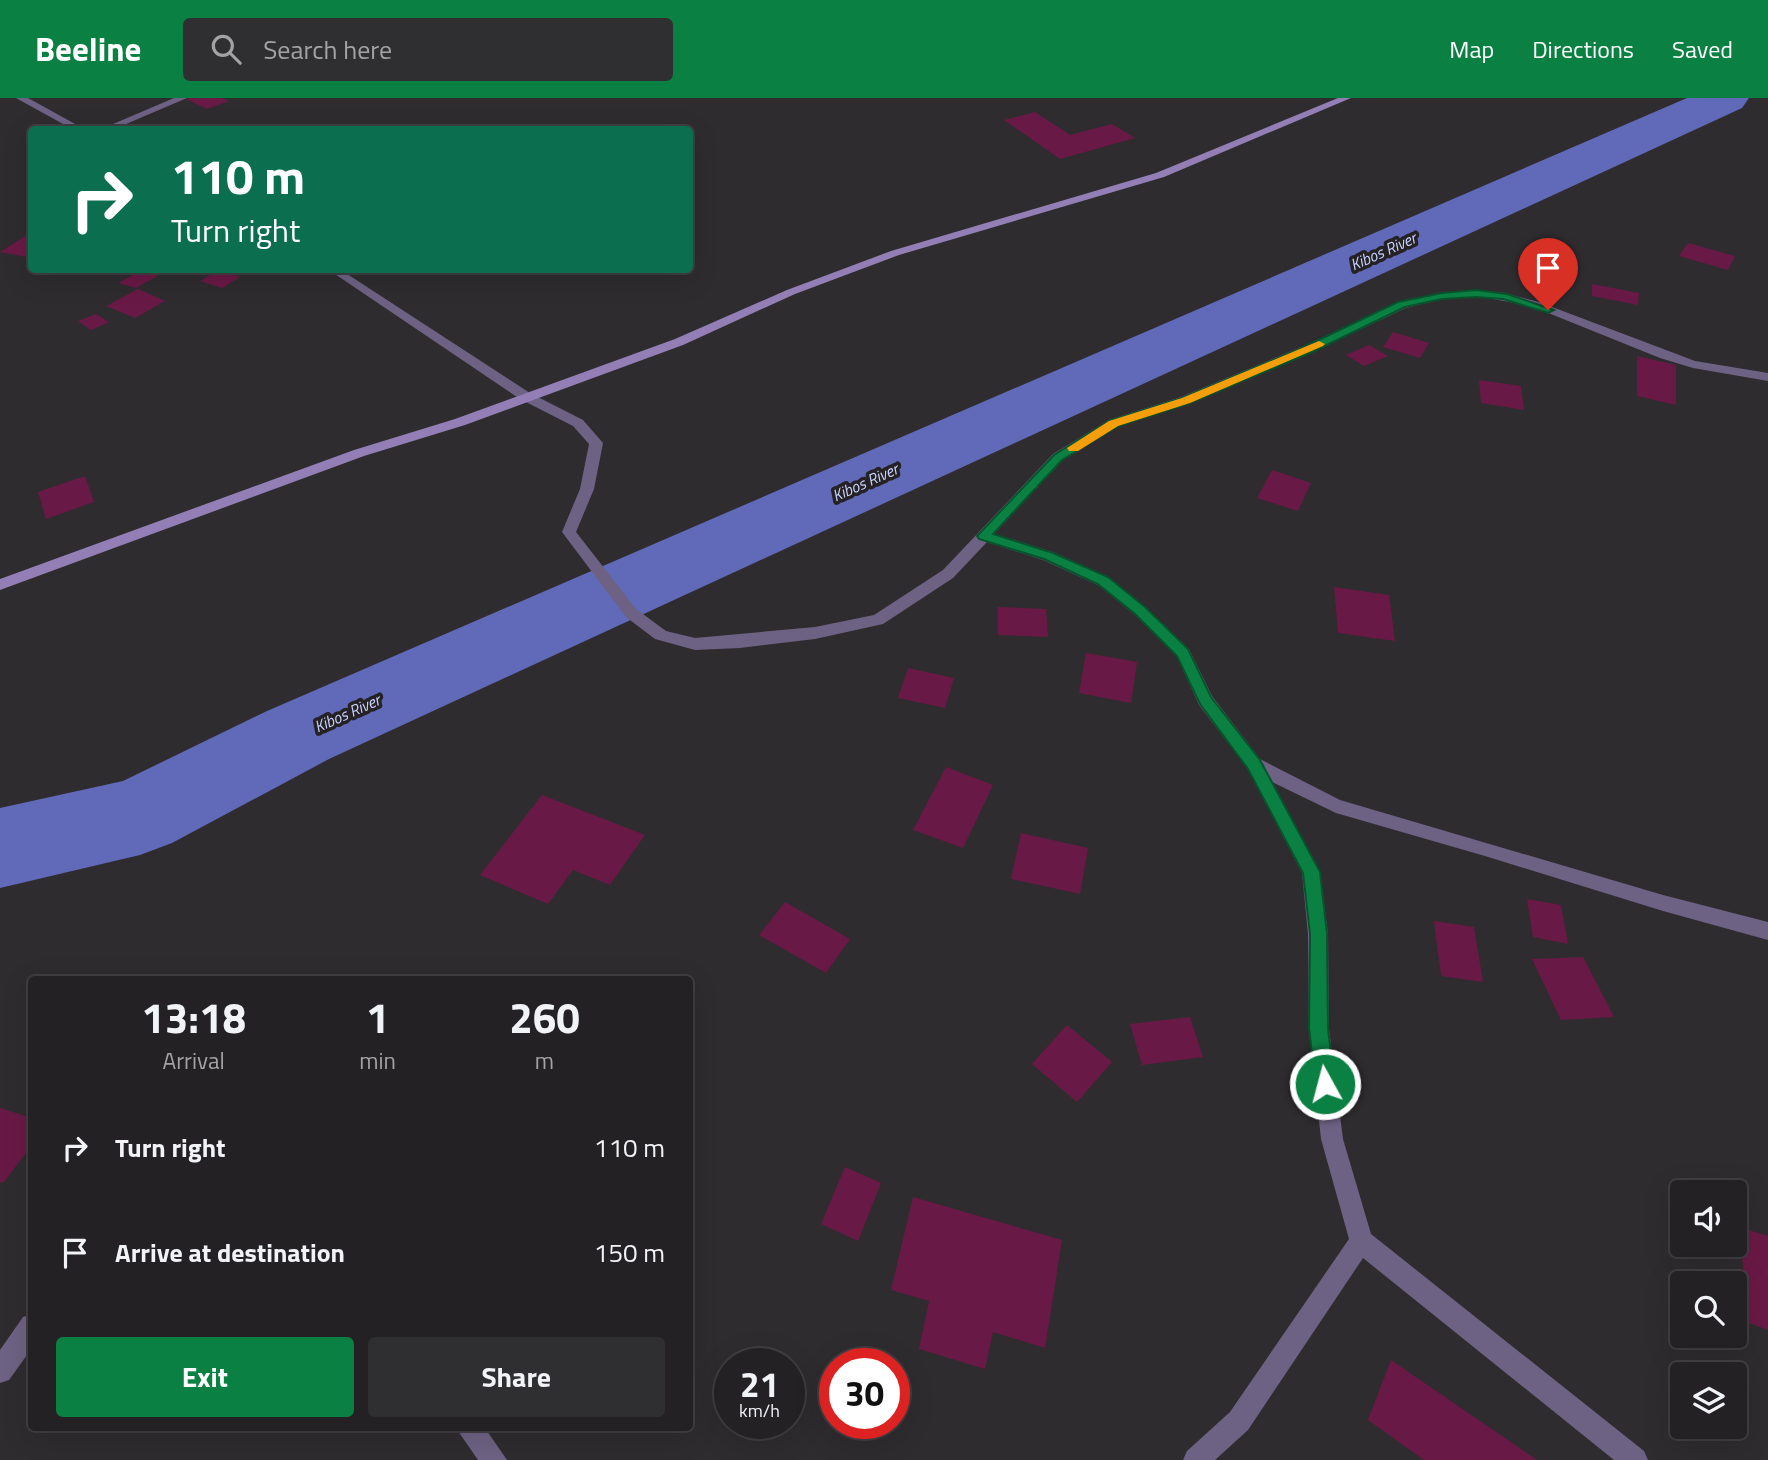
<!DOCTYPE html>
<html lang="en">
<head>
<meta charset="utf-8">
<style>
	:root { --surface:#232123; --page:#2f2e30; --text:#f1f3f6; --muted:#a3a3a6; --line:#403e41; --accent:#0b8043 }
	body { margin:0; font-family:"Titillium Web",sans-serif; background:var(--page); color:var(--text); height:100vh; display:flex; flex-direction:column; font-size:26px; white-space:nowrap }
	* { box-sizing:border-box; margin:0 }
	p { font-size:23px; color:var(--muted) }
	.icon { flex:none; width:38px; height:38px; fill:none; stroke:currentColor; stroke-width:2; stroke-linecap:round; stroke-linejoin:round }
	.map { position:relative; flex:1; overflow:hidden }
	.sheet { position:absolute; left:28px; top:878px; width:665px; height:455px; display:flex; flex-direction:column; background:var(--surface); border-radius:7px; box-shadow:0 7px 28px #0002,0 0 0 2px var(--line) }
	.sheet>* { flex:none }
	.hud { position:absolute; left:28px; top:28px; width:665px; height:147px; border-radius:7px; box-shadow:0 7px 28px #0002,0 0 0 2px var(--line); background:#0b6e4f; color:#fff; overflow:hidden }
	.controls { position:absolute; left:1670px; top:1082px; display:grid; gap:14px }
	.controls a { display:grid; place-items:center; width:77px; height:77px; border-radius:7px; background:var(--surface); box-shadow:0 7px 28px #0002,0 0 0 2px var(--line); font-size:35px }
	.speed { position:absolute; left:714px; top:1250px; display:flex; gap:14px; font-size:35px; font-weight:700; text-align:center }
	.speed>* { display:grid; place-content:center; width:91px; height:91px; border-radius:50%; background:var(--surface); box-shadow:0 7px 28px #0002,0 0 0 2px var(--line); line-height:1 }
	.speed small { font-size:18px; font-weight:400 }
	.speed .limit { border:10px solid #d22; background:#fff; color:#111 }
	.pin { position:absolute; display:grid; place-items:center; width:60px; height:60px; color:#fff; margin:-72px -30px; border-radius:50% 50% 50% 0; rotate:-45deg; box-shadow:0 0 7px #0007 }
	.pin .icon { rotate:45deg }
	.me { position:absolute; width:77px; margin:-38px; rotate:353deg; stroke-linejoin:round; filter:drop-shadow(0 0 5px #0008) }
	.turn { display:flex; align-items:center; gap:24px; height:147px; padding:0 28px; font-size:32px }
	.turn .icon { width:91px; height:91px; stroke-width:2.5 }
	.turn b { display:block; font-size:49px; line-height:60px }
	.eta { display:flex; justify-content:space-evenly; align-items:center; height:119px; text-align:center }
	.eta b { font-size:42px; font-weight:700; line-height:49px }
	.primary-button { display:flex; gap:14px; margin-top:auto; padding:14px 28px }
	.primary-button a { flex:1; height:80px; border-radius:7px; background:var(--accent); color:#fff; font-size:28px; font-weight:700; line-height:80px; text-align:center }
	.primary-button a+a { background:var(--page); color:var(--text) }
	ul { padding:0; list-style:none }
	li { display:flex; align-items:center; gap:21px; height:105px; padding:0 28px }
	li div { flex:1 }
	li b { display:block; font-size:26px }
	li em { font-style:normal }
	header { display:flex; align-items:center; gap:42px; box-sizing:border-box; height:98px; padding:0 35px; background:var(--accent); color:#fff }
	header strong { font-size:33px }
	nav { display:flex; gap:38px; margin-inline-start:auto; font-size:24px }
	.search { width:490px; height:63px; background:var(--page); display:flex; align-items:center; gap:18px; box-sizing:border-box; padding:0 24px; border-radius:7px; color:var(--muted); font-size:26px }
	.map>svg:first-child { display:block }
</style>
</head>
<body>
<header>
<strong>Beeline</strong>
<div class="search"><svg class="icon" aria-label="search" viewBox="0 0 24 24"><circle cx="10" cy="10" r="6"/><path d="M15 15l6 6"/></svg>Search here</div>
<nav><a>Map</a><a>Directions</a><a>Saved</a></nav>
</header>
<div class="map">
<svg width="1768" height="1362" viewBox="0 0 1768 1362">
	<rect width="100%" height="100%" fill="#2f2c2f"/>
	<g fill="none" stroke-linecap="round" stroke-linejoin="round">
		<!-- river -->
		<path fill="#606ab9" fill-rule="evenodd" d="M1687,0H1749L1742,10L329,661L172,745L140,757L0,790V710L123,683L267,613Z"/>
	</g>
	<!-- building -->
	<g fill="#691945">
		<path d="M190,0H222L229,3L207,11L186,1Z"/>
		<path d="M1035,14L1070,37L1112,26L1135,40L1060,61L1004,22Z"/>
		<path d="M27,137L32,138V160L0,154Z"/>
		<path d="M1688,145L1735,158L1728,172L1679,158Z"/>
		<path d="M142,172L159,177L136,190L118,185Z"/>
		<path d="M219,172L240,179L222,190L200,183Z"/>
		<path d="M1592,186L1639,195L1638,207L1592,198Z"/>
		<path d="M138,191L165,203L135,220L106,208Z"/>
		<path d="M96,216L109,224L91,232L78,223Z"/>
		<path d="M1393,234L1429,245L1420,260L1383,249Z"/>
		<path d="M1369,247L1388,258L1364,268L1346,257Z"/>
		<path d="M1637,258L1676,267V307L1637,298Z"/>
		<path d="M1479,282L1521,288L1524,312L1481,305Z"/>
		<path d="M1272,372L1311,385L1298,413L1257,400Z"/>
		<path d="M85,378L94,404L46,421L38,394Z"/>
		<path d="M1334,489L1389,497L1395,543L1338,535Z"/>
		<path d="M998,509L1046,511L1048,539L998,537Z"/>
		<path d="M1086,555L1137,564L1131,605L1079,595Z"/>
		<path d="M908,570L954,580L945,610L898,600Z"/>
		<path d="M946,669L993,687L963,750L913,732Z"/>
		<path d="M542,697L645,737L610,787L573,772L548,806L480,777Z"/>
		<path d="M1021,735L1088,750L1080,796L1011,781Z"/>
		<path d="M1527,801L1561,807L1568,846L1533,839Z"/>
		<path d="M785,804L850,841L826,875L759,837Z"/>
		<path d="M1434,823L1474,829L1483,884L1441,878Z"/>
		<path d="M1583,859L1614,919L1561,922L1532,861Z"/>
		<path d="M1190,919L1203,959L1142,967L1130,926Z"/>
		<path d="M1067,927L1112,964L1077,1004L1032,966Z"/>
		<path d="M0,1010L32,1020V1047L3,1085L0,1084Z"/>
		<path d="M845,1069L881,1085L858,1143L821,1126Z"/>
		<path d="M913,1099L1062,1142L1045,1250L993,1234L985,1271L919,1251L929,1203L891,1192Z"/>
		<path d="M1739,1129L1768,1138V1232L1749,1225Z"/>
		<path d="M1391,1262L1537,1362H1424L1368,1322Z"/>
	</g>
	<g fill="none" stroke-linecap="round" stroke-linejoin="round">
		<!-- minor -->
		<g fill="#6e6284" fill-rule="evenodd">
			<path d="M16,0H28L86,32H74Z"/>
			<path d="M174,0H187L112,32H99Z"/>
			<path d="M329,172H341L530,295L583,322L603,345L594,391L576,434L636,511L666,533L695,540L815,529L874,517L943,472L1053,356L1109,322L1181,299L1304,248L1398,205L1442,195L1476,192L1504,195L1539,204L1695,263L1768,275V283L1693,270L1660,260L1531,208L1476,198L1442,201L1406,210L1312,254L1191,305L1119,328L1063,362L994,436L1053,454L1108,479L1145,509L1189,551L1212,598L1260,661L1340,702L1663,797L1768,824V842L1663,813L1485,758L1336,715L1272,684L1320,774L1328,836L1329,931L1343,1041L1371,1136L1644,1353L1648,1362H1614L1363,1160L1248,1332L1215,1362H1183L1187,1353L1230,1314L1349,1141L1321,1041L1309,931L1308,836L1302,775L1248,671L1199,607L1177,558L1135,517L1098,487L1043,462L987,444L953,480L883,526L815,541L740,550L695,552L655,541L626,519L562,434L580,391L589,346L573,328L520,301Z"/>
			<path d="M32,1216V1250L9,1282L0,1285V1252L23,1219Z"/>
			<path d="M456,1330H485L507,1362H478Z"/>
		</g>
		<!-- secondary -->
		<path fill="#937fb6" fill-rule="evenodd" d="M1338,0H1351L1164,79L899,157L795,196L683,247L465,327L364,358L0,492V481L354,352L455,321L675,241L787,192L891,153L1156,75Z"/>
	</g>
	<!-- route -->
	<path fill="#0b8043" stroke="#07532c" stroke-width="2" d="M1476,192L1507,196L1554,212L1548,215L1503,201L1476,199L1442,201L1405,209L1312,254L1190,305L1118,328L1062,362L993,436L1053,455L1108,479L1145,509L1188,551L1211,599L1260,662L1320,774L1327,836L1328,931L1335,986L1332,993L1325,996L1318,993L1316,986L1309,931L1310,836L1303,775L1248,671L1200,606L1177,558L1135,516L1098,486L1044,461L979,441L977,438L1054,357L1109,323L1182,300L1304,249L1398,204L1442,195Z"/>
	<!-- slow -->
	<path fill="#f59e0b" d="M1319,243L1325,246L1323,248L1190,305L1118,328L1078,353H1069L1067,350L1109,323L1182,300Z"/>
	<g text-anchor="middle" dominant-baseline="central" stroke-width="7" stroke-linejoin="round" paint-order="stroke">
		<!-- far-water labels -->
		<g font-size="16" font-style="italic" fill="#cad2fe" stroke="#252225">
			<text transform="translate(1383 153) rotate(-24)">Kibos River</text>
			<text transform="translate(865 384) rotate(-24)">Kibos River</text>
			<text transform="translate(347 615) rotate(-24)">Kibos River</text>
		</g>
	</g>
</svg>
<div class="controls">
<a><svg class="icon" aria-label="sound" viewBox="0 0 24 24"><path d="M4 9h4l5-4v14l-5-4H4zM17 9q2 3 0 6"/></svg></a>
<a><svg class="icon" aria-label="search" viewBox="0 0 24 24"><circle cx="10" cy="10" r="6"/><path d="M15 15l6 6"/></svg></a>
<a><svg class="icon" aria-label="layers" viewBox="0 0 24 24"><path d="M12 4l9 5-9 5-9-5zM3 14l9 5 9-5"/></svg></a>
</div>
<div class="speed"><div>21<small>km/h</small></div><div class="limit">30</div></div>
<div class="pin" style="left:1548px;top:212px;background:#d93025"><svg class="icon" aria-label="arrive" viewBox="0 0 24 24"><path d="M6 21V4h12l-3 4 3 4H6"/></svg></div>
<svg class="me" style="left:1325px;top:986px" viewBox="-20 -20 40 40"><circle r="17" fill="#0b8043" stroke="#fff" stroke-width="3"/><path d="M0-11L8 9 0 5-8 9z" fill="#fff"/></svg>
<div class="hud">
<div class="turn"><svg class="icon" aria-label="right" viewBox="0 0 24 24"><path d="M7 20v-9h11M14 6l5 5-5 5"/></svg><div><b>110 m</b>Turn right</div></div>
</div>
<section class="sheet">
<div class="eta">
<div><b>13:18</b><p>Arrival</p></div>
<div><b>1</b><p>min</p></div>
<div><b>260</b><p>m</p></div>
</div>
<ul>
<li><svg class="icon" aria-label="right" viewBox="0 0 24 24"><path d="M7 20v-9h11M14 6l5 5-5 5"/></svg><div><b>Turn right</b></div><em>110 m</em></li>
<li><svg class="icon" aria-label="arrive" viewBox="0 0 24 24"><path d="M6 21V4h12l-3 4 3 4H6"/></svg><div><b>Arrive at destination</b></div><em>150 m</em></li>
</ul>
<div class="primary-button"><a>Exit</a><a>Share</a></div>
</section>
</div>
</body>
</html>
